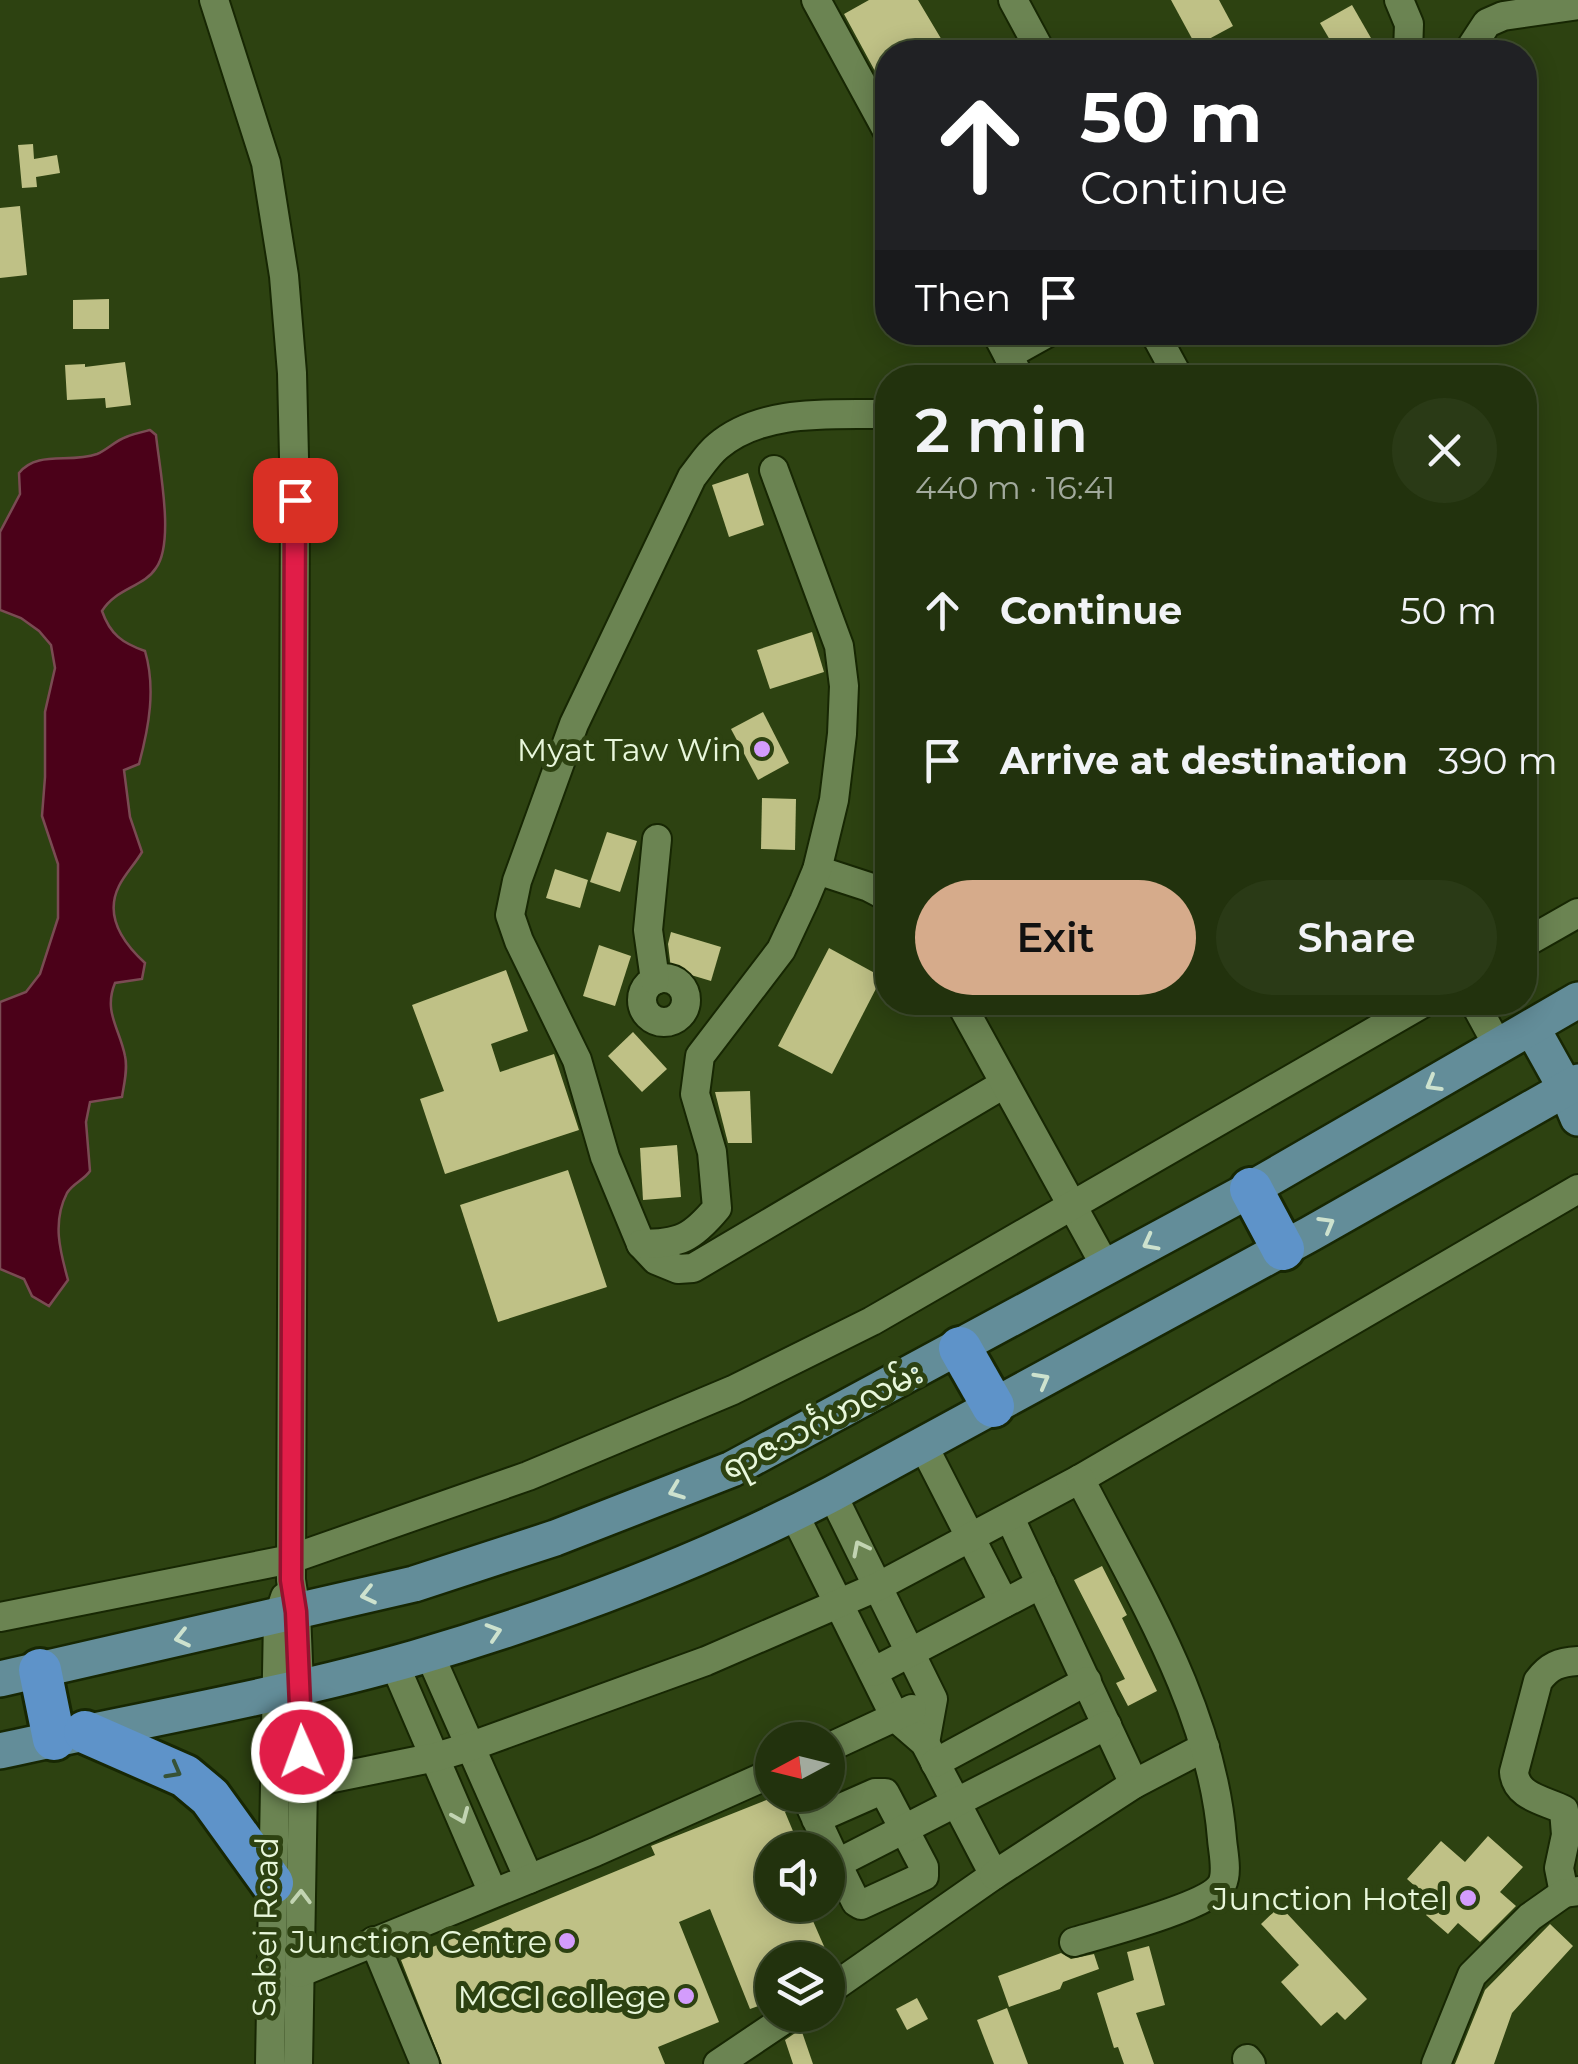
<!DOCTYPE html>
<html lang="en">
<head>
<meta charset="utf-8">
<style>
	:root { --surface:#22320d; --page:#2a3a16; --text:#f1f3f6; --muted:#a2aa9d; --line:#3f4d2e; --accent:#d6ab8b }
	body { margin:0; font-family:Montserrat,"Noto Sans Myanmar",sans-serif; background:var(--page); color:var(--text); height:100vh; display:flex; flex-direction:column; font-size:38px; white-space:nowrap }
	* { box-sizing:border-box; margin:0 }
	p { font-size:32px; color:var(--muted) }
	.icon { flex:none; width:55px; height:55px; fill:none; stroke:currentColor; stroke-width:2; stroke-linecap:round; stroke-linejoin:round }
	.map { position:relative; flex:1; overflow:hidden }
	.sheet { position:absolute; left:875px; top:365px; width:662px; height:650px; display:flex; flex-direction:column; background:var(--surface); border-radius:40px; box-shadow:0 5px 25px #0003,0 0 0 2px var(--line) }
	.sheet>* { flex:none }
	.hud { position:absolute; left:875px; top:40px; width:662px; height:305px; border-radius:40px; box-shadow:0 5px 25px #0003,0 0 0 2px var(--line); background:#202124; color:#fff; overflow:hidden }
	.needle { width:65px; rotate:263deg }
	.tools { position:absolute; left:755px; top:1722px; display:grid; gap:20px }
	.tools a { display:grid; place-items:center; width:90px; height:90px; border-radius:50%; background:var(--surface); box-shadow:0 5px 25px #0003,0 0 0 2px var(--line); font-size:50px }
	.pin { position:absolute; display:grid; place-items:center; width:85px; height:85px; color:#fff; margin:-42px; border-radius:20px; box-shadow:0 5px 15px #0006 }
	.me { position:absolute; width:110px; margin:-55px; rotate:358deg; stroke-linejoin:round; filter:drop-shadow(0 0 8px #0008) }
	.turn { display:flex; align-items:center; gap:35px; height:210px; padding:0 40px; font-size:45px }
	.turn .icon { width:130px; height:130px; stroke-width:2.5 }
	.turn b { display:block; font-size:70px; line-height:85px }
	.then { display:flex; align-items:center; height:95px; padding:0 40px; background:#0003; gap:20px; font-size:38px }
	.round { display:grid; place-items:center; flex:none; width:105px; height:105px; border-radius:52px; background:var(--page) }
	.headline { display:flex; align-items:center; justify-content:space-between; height:170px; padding:0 40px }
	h1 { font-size:60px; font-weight:600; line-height:75px }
	.cta { display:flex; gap:20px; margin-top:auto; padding:20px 40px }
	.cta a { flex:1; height:115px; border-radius:60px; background:var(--accent); color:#111; font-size:40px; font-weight:600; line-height:115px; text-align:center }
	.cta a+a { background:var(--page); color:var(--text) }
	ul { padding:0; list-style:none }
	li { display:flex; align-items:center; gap:30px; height:150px; padding:0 40px }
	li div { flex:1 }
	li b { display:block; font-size:38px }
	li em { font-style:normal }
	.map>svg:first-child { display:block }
</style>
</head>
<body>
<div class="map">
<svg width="1578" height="2064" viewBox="0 0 1578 2064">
	<rect width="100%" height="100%" fill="#2d4211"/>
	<!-- water -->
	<path fill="#4b0119" stroke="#7a4b53" stroke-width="2.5" d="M150,430L156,435C159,466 175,542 156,568C144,587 116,588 102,611C110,634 122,643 145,651C156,688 149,727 139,764L124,770L130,817L142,852C135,864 125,874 119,886C104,916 123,943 145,963L142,979L115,983C103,1012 120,1029 125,1056C128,1069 124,1084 122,1097L90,1102L86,1122L90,1171C84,1180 73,1183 67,1193C52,1222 60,1251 68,1280L49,1306L32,1296L24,1279L0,1269V1002L26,992L40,974L58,918V864L42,816L45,777V712L55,668L51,645L39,631L21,618L0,610V532L20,494L19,473C38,450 69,464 97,454C107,450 115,441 126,437C133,434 142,432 150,430Z"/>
	<!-- building -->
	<g fill="#bfc186">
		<path d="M869,0H918L949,52H888V95L844,14Z"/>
		<path d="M1171,0H1219L1233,26L1196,46Z"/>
		<path d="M1352,5L1379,52H1337L1320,23Z"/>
		<path d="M33,144L34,159L57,155L60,173L36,177L37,187L22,188L18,145Z"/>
		<path d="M20,206L27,275L0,278V208Z"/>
		<path d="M109,299V329H73V300Z"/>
		<path d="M125,362L131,405L106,408L105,398L67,400L65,365L85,364V367Z"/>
		<path d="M748,473L764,525L729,537L712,485Z"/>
		<path d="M812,632L824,672L770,689L757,650Z"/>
		<path d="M763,712L789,763L758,780L731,729Z"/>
		<path d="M762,798L796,799L795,850L761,849Z"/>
		<path d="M607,832L637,841L620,892L590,882Z"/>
		<path d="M555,869L588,880L580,908L546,898Z"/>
		<path d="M671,932L721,947L711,981L671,969L668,944Z"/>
		<path d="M599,945L631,956L615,1006L583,996Z"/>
		<path d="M829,948L882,977L832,1074L778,1046Z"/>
		<path d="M506,970L528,1031L491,1044L500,1072L554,1054L579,1130L445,1174L420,1099L444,1091L412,1005Z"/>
		<path d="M633,1032L667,1069L642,1092L608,1056Z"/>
		<path d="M750,1091L752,1143H728L715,1092Z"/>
		<path d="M677,1145L681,1197L643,1200L640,1148Z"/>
		<path d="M568,1170L607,1287L498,1322L460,1205Z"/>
		<path d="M1102,1566L1127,1615L1122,1618L1157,1691L1128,1706L1116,1683L1125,1679L1074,1580Z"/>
		<path d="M779,1795H794L793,1809L785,1812L798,1843L772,1850V1905H806L830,1960H772V2001L750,2009L710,1909L679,1922L719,2022L658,2047L665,2064H442L401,1960L655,1855L651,1846Z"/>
		<path d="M1488,1836L1523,1867L1500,1892L1516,1906L1480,1942L1458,1923L1448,1934L1426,1915L1435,1904L1407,1879L1441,1841L1465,1862Z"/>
		<path d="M1280,1906L1367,1999L1345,2020L1337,2012L1321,2026L1281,1982L1299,1965L1261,1924Z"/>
		<path d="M1550,1924L1573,1946L1512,2013L1494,2064H1455L1485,1990Z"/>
		<path d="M1149,1946L1165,2005L1136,2013L1154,2064H1124L1118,2047L1114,2048L1097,1993L1134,1980L1127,1952Z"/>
		<path d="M1061,1953L1071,1959L1094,1954L1099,1969L1063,1982L1060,1989L1009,2007L998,1976Z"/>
		<path d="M917,1998L928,2019L907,2030L896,2009Z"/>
		<path d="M1007,2008L1028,2064H994L977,2020Z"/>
		<path d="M801,2029L813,2064H793L785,2040Z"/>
	</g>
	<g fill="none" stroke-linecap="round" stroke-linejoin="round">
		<!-- minor casing -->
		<g stroke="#172703" stroke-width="32">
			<g id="minor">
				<path d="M214,0L266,163L284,276L292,373L295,500L291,1580L296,1612L303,1784L298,2064"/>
				<path d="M816,0L888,132"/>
				<path d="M1013,0L1041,52"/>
				<path d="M1399,0L1409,24L1408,52"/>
				<path d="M1468,52L1487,23L1503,16L1578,5"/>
				<path d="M996,332L1020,378"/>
				<path d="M1154,332L1179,378"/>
				<path d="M1008,355L1049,332"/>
				<path d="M888,414C832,415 763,408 718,446C708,454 700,467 692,477L574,724L517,881L510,915L519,941L577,1060L605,1157L641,1244L656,1260L678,1269L693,1268L1004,1084"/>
				<path d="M817,870L869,887L888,897"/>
				<path d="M1525,943L1578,913"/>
				<circle cx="664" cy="1000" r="22"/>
				<path d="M655,980L648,930L657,839"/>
				<path d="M960,1002L1106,1267"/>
				<path d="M1474,1002L1498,1046"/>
				<path d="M641,1244C680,1244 692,1238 717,1208L712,1152L695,1094L700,1056L781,950L804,901L817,870L834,800L842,734L844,686L839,646L774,470"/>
				<path d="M922,1443L1004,1603"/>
				<path d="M832,1494L933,1699L925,1743"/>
				<path d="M794,1514L895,1717L925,1743L994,1875L828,1991"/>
				<path d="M1010,1518L1134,1784"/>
				<path d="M0,1617L291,1559L528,1476L733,1390L872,1321L1425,1002"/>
				<path d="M429,1653L529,1879"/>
				<path d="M1578,1661C1559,1662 1549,1666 1538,1681L1514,1772C1516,1797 1544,1800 1564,1810L1566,1835L1559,1868L1564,1893L1578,1891"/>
				<path d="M394,1663L493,1893"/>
				<path d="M873,1672L1041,1584"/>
				<path d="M828,1748L912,1709"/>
				<path d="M935,1763L1087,1681"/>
				<path d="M303,1784L436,1757L469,1747L706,1661L879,1586L1080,1479L1578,1189"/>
				<path d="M809,1803C824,1836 839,1869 856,1902L861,1905L924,1876V1867L885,1793H875L816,1819"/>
				<path d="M836,1864L1107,1725"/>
				<path d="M994,1875L1134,1784L1205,1747"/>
				<path d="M374,1941L425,2064"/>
				<path d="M1074,1942C1101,1934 1210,1906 1222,1884C1228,1872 1223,1852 1222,1839C1212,1709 1138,1592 1080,1479"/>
				<path d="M299,1973L595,1852L772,1773"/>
				<path d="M1247,2059L1251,2064"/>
				<path d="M270,2064L278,1618L285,1597"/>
				<path d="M718,2064L791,2015"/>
				<path d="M1436,2064L1472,1975L1530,1917L1564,1893"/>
			</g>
		</g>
		<!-- major casing -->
		<g stroke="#172703" stroke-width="40">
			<g id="major">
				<path d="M1532,1028L1566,1089L1578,1118"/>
				<path d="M0,1679L414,1584L555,1538L732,1469L1251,1189L1578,1000"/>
				<path d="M0,1751C138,1720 279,1697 415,1658C558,1616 700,1563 832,1494L1310,1234L1578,1082"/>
			</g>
		</g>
		<!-- highway casing -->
		<g stroke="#172703" stroke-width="48">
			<g id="highway">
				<path d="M1251,1189L1283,1249"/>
				<path d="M960,1348L993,1406"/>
				<path d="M40,1670L54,1739"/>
				<path d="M85,1732L185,1776L210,1797L272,1883"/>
			</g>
		</g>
		<!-- minor -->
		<use href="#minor" stroke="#6b8452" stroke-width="28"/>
		<!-- major -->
		<use href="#major" stroke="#638d99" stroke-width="35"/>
		<!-- highway -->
		<use href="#highway" stroke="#5e93c9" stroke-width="42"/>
	</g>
	<!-- one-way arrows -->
	<defs><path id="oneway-chevron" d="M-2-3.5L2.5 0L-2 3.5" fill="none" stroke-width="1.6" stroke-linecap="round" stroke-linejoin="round" transform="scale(2.5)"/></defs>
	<g stroke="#cde2ce">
		<use href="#oneway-chevron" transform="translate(1433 1084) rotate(150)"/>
		<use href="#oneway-chevron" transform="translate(1327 1224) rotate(-30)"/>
		<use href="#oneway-chevron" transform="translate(1150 1243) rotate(152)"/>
		<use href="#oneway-chevron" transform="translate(1042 1380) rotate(-29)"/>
		<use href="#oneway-chevron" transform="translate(676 1491) rotate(159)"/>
		<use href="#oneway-chevron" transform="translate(368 1595) rotate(167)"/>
		<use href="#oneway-chevron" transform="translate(494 1632) rotate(-18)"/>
		<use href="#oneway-chevron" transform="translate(182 1638) rotate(167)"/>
	</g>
	<g stroke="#c2d4b2">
		<use href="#oneway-chevron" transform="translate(860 1548) rotate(-117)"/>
		<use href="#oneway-chevron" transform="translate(461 1816) rotate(67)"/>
		<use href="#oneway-chevron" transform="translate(301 1897) rotate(-89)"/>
	</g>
	<use stroke="#375236" href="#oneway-chevron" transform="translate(174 1771) rotate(29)"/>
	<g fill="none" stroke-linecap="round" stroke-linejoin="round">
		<!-- route casing -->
		<g stroke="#92132f" stroke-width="25">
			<path id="route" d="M295,500L291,1580L296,1612L302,1752"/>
		</g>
		<!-- route -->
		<use href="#route" stroke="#e11d48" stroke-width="18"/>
	</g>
	<!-- markers -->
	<g fill="#d39cfc" stroke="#2d4211" stroke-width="4">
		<circle cx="762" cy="749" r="10"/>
		<circle cx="1468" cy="1898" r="10"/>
		<circle cx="567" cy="1941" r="10"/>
		<circle cx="686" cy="1996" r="10"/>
	</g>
	<g text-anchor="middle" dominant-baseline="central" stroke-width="10" stroke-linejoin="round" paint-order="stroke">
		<!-- poi labels -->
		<g font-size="32" fill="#e8f7db" stroke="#2d4211" text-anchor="end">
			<text x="742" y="749">Myat Taw Win</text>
			<text x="1448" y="1898">Junction Hotel</text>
			<text x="547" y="1941">Junction Centre</text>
			<text x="666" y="1996">MCCI college</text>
		</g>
		<!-- street labels -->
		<g font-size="32" fill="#e8f7db" stroke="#2d4211">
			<text transform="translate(822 1420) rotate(-27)">ရာဇသင်္ဂဟလမ်း</text>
			<text transform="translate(265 1927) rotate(-89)">Sabei Road</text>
		</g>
	</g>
</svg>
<div class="tools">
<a><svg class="needle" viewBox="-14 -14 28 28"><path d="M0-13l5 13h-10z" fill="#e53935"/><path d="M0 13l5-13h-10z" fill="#a2aa9d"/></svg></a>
<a><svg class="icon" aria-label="sound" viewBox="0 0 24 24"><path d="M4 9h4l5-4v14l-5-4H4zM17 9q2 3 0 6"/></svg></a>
<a><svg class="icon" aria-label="layers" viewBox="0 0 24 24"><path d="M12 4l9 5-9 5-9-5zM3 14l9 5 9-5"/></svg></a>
</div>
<div class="pin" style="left:295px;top:500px;background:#d93025"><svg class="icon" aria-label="arrive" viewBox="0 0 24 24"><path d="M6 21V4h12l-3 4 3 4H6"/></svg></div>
<svg class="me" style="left:302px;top:1752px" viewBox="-20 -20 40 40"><circle r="17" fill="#e11d48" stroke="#fff" stroke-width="3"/><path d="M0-11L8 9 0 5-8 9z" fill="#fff"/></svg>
<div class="hud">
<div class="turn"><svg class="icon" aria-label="ahead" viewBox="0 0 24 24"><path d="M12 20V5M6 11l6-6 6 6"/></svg><div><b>50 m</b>Continue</div></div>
<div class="then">Then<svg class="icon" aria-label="arrive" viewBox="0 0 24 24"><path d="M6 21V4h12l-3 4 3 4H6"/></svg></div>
</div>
<section class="sheet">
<div class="headline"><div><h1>2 min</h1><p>440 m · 16:41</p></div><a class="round"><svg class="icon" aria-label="close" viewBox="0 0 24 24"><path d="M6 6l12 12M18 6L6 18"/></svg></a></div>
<ul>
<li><svg class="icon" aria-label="ahead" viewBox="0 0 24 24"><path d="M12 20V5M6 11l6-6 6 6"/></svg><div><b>Continue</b></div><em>50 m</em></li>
<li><svg class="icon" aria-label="arrive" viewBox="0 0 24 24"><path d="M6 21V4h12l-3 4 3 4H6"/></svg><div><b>Arrive at destination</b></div><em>390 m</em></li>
</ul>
<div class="cta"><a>Exit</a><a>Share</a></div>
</section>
</div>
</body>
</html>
